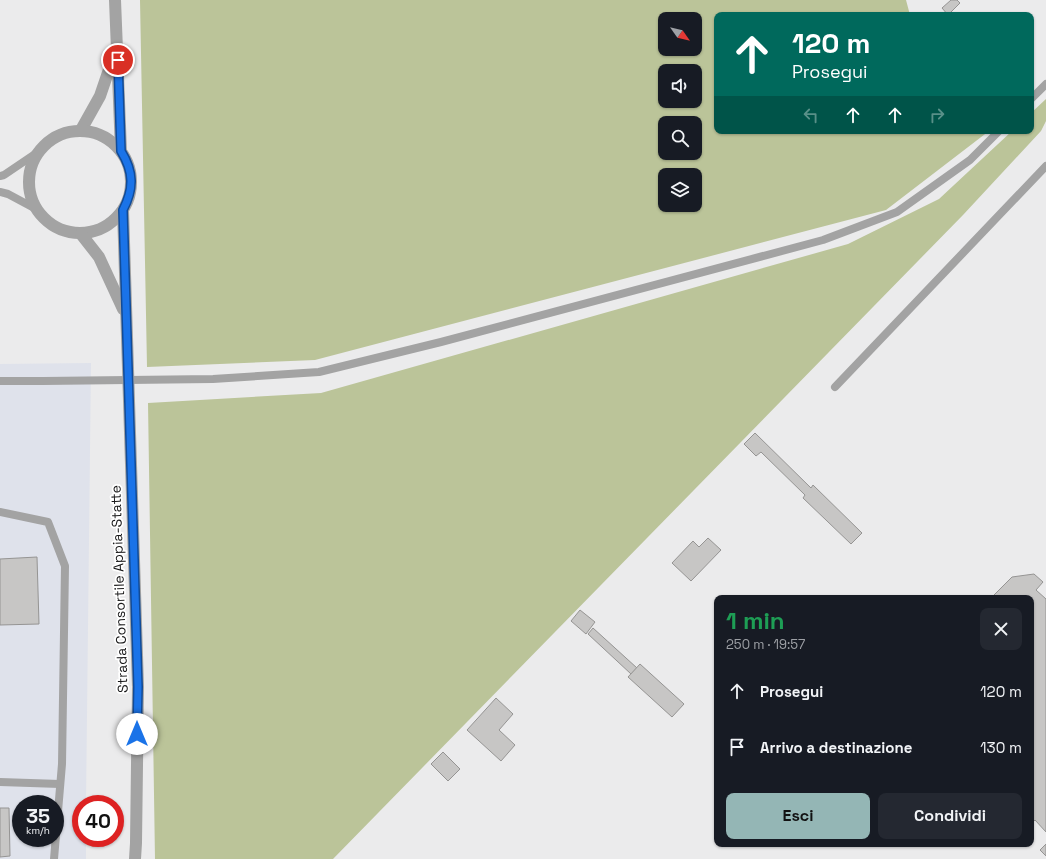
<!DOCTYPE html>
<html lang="it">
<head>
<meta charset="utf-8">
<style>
	:root { --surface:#171b24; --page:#242831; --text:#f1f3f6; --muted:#9ea1a6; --accent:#94b6b5 }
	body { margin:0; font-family:"Space Grotesk",sans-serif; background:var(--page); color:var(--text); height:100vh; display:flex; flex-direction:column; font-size:15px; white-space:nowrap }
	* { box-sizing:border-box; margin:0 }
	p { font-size:13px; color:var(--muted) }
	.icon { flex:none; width:22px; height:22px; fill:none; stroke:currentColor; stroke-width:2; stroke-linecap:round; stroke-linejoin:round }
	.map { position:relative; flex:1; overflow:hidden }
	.details { position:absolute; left:714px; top:595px; width:320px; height:252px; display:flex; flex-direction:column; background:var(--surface); border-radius:8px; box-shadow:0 1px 3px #0004 }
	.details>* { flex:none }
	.hud { position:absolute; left:714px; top:12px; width:320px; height:122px; border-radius:8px; box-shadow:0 1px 3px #0004; background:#00695c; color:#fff; overflow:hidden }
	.needle { width:26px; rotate:124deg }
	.buttons { position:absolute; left:658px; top:12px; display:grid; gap:8px }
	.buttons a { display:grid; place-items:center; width:44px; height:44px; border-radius:8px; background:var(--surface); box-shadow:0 1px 3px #0004; font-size:20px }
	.speed { position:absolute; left:12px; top:795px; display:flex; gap:8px; font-size:20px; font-weight:700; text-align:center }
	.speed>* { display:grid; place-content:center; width:52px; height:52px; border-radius:50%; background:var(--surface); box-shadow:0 1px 3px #0004; line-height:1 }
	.speed small { font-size:10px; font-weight:400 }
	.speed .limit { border:6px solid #d22; background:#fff; color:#111 }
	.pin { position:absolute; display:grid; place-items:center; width:34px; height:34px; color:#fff; margin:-17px; border:2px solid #fff; border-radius:50%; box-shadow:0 1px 4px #0007 }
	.me { position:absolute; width:44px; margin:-22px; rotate:0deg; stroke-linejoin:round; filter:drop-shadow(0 0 3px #0008) }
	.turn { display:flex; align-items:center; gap:14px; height:84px; padding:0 12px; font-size:18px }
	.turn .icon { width:52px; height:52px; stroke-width:2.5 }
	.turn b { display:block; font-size:28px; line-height:34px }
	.lanes { display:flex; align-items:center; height:38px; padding:0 12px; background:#0003; justify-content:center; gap:20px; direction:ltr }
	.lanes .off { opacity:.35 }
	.round { display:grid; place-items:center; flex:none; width:42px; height:42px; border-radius:8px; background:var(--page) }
	.summary { display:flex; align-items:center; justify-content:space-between; height:68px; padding:0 12px }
	h1 { font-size:24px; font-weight:600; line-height:30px; color:#1e9e55 }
	.cta { display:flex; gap:8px; margin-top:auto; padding:8px 12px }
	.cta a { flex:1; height:46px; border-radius:8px; background:var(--accent); color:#111; font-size:16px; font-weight:600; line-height:46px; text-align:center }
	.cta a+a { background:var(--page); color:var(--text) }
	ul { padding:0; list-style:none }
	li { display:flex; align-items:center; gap:12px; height:56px; padding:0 12px }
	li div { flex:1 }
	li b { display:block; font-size:15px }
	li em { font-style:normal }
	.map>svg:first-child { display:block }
</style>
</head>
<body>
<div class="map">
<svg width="1046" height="859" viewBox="0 0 1046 859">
	<rect width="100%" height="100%" fill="#ebebec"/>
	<!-- built -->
	<path fill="#dfe2eb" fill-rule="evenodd" d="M91,363L86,804H81V838H86V859H0V364ZM21,804H55V838H21Z"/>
	<!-- green -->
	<g fill="#bbc499" fill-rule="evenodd">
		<path d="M140,0H906L910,15H717V131H989L886,210L315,360L147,367ZM665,19H695V49H665ZM665,71H695V101H665ZM665,123H695V153H665ZM665,175H695V205H665Z"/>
		<path d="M1046,99V121L1041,131L963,215L333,859H155L148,403L321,393L848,244L939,199L1012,131H1031V113Z"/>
	</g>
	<!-- building -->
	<g fill="#c7c6c5" stroke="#959493">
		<path d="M951,0H957L960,3L948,15L942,8Z"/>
		<path d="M755,433L811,488L813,485L862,533L851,544L803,498L805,495L761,452L756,456L744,444Z"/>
		<path d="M708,538L721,550L691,581L672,563L693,541L699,547Z"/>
		<path d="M37,557L39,624L0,625V559Z"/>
		<path d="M1034,574L1043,582L1036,590L1046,599V832L1035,820L1031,824V598H991L1012,577Z"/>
		<path d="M580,610L595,622L586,634L571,621Z"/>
		<path d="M593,628L637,668L631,674L588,634Z"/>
		<path d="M640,664L684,704L672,717L628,677Z"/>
		<path d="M496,698L513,714L499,730L515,745L501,761L467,730Z"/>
		<path d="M443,752L460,769L448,781L431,764Z"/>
		<path d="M0,808H9L10,856L0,857Z"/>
		<path d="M1046,844V856L1040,850Z"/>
	</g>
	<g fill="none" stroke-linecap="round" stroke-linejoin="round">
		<!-- service -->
		<g stroke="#a3a3a3" stroke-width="8">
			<path d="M1031,99L1046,84"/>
			<path d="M0,176L4,175L38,152"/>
			<path d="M0,192L8,194L36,209"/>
			<path d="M0,381H43L213,379L319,372L441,342L823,240L897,212L970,160L999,131"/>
			<path d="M835,387L1046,166"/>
			<path d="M0,512L48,522L65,566L62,764L54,859"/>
			<path d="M0,782L60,784"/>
		</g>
		<!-- tertiary -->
		<g stroke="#a3a3a3" stroke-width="12">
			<path d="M115,0L121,151"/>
			<path d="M81,130L100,96L115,52"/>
			<circle cx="80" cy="182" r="51"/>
			<path d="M123,210L138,687L136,843L135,859"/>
			<path d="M81,234L99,257L123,309"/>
		</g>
	</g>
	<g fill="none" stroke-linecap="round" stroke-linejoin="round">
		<!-- route casing -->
		<g stroke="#114b97" stroke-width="10">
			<path id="route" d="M118,60L121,151C134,172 134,189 123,210L138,687L137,734"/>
		</g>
		<!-- route -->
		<use href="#route" stroke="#1a73e8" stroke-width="7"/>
	</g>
	<g text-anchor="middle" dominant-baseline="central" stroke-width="3.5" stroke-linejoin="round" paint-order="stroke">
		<!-- street labels -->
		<g font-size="14" fill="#171718" stroke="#fff">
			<text transform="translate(119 589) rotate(-92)">Strada Consortile Appia-Statte</text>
		</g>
	</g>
</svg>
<div class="buttons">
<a><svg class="needle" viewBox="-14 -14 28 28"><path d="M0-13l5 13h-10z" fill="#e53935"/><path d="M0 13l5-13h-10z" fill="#9ea1a6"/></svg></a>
<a><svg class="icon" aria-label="sound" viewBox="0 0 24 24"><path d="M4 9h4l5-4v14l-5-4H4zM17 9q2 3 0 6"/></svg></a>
<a><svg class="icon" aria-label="search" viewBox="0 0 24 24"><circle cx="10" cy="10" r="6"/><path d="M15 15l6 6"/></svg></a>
<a><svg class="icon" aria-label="layers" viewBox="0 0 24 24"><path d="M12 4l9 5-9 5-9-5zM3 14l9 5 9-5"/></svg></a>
</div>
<div class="speed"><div>35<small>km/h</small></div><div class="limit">40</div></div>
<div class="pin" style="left:118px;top:60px;background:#d93025"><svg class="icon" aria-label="arrive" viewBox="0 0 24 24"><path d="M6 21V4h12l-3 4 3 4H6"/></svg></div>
<svg class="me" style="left:137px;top:734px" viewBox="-20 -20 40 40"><circle r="19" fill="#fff"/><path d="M0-13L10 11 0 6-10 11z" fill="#1a73e8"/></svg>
<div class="hud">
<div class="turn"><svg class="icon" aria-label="ahead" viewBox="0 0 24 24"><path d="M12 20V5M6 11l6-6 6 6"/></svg><div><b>120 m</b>Prosegui</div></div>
<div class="lanes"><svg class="icon off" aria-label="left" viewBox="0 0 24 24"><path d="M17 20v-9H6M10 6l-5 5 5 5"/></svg><svg class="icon" aria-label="ahead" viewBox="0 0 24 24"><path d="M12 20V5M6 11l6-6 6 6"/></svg><svg class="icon" aria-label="ahead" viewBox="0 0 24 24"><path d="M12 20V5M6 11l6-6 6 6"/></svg><svg class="icon off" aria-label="right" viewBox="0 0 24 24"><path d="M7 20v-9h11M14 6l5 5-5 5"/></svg></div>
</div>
<section class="details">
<div class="summary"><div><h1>1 min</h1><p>250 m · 19:57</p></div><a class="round"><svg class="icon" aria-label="close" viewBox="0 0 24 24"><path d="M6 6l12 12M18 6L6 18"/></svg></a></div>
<ul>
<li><svg class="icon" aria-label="ahead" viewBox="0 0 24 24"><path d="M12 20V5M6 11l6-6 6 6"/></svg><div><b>Prosegui</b></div><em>120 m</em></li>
<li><svg class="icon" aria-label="arrive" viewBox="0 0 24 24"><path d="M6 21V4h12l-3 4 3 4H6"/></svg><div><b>Arrivo a destinazione</b></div><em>130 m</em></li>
</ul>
<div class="cta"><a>Esci</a><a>Condividi</a></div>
</section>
</div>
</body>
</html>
